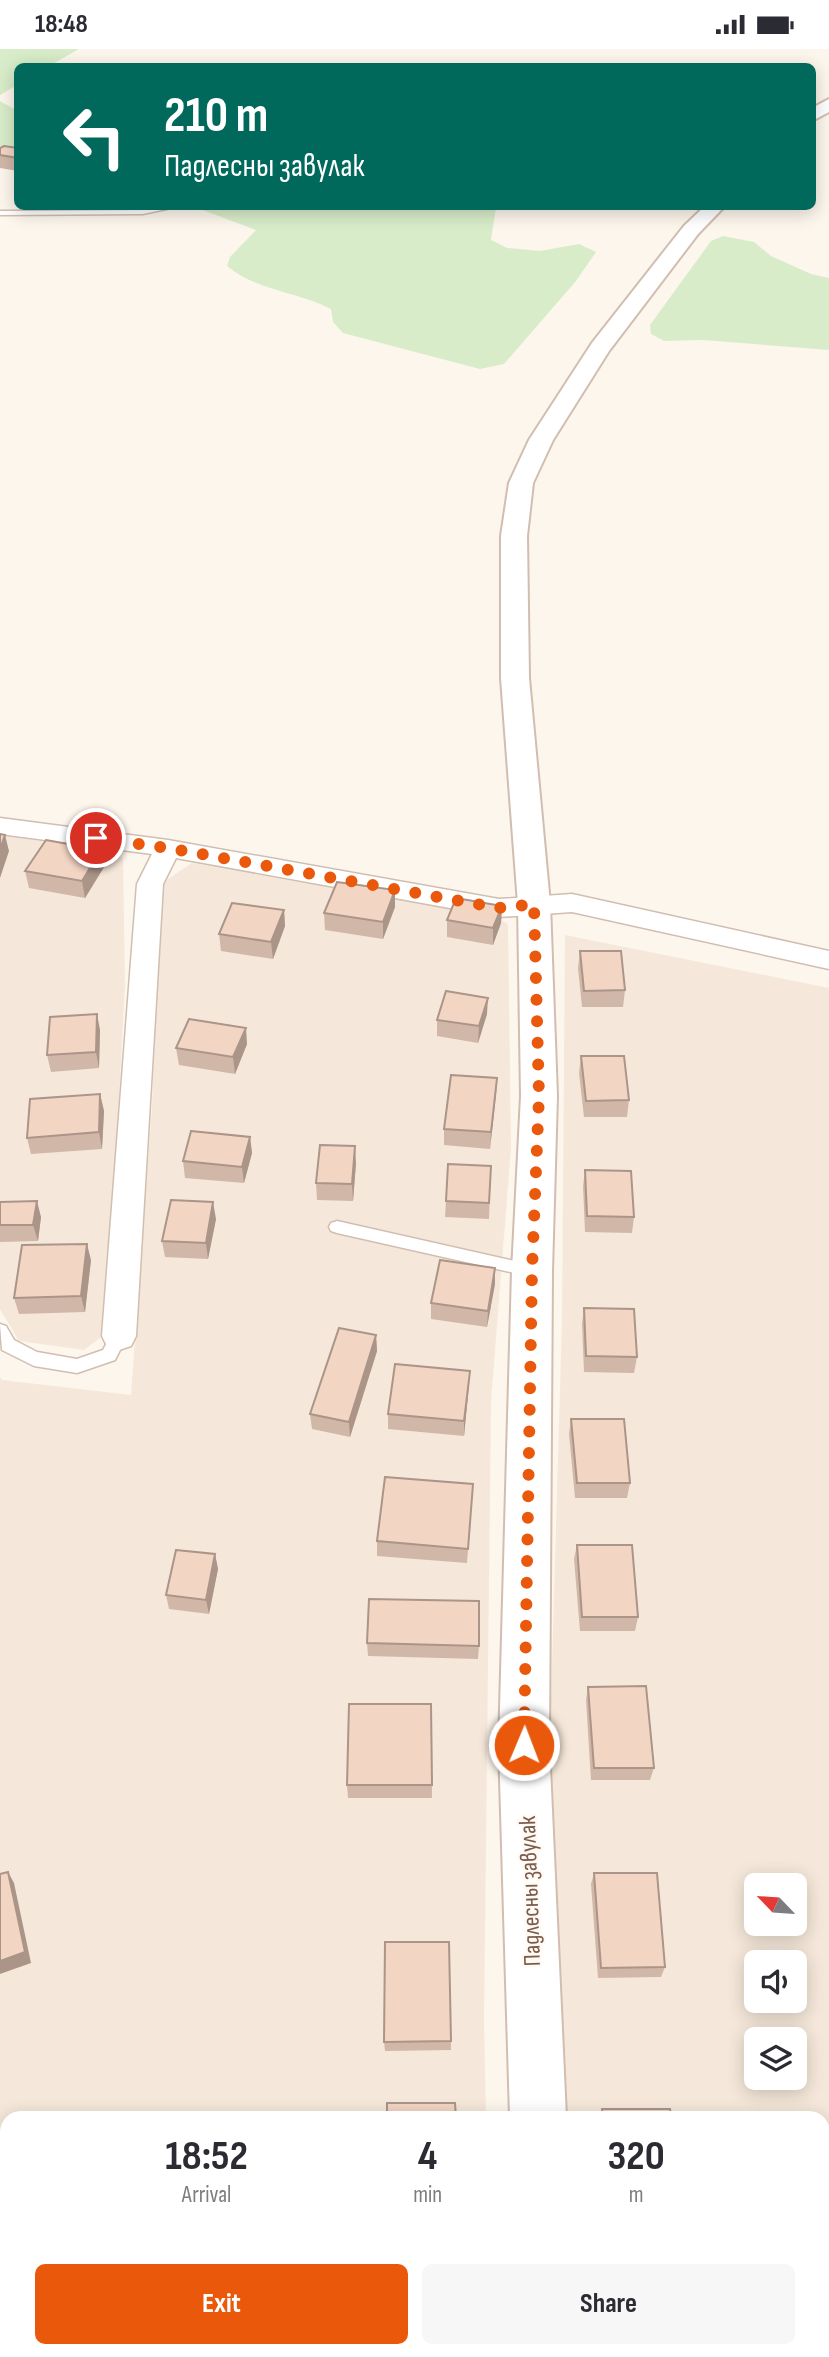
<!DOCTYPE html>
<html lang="en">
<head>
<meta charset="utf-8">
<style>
	:root { --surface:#fff; --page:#f7f7f7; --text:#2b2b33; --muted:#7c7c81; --accent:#ea580c }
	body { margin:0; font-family:"Sofia Sans Condensed",sans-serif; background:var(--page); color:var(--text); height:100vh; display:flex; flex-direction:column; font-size:26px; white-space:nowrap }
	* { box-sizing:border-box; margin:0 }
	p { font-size:23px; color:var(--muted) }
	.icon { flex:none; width:38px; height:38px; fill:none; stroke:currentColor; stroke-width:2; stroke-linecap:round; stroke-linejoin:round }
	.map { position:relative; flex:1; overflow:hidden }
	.drawer { position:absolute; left:0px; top:2062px; width:830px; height:247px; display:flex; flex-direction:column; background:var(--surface); border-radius:21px 21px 0 0; box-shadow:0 4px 18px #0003 }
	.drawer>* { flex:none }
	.hud { position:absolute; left:14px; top:14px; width:802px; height:147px; border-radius:10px; box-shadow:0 4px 18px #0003; background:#00695c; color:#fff; overflow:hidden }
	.needle { width:46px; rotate:295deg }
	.tools { position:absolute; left:744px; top:1824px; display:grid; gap:14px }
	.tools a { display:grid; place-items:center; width:63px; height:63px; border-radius:10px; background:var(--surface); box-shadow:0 4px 18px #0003; font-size:35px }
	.pin { position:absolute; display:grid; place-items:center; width:60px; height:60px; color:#fff; margin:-30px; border:4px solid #fff; border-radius:50%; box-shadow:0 2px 7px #0007 }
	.me { position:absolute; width:77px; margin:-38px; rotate:1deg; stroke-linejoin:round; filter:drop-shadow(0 0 5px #0008) }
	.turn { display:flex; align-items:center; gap:24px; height:147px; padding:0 35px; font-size:32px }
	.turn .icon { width:91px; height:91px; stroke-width:2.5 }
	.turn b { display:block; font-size:49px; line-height:60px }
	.eta { display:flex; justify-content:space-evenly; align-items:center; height:119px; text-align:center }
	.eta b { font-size:42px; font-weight:700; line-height:49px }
	.action { display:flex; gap:14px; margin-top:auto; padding:14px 35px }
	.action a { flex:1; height:80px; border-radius:10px; background:var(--accent); color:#fff; font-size:28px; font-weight:700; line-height:80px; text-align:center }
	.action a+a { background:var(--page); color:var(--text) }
	.status { display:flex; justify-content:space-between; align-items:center; height:49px; padding:0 35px; background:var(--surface); direction:ltr }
	.status svg { height:19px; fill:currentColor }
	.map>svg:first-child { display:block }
</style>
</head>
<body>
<div class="status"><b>18:48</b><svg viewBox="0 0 49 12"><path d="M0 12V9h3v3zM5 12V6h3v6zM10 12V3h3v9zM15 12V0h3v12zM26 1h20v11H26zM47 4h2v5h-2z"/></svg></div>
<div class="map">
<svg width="829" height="2308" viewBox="0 0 829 2308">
	<rect width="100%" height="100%" fill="#fdf6ec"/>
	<!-- residential -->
	<g fill="#f5e8da" fill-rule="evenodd">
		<path d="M0,786L107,802L123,809L125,936L107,1275L100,1289L84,1301L19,1292L0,1260Z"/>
		<path d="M192,814L494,867L508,875L511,1098L491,1353L484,1972L486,2068H7V2301H490L491,2308H0V1328L2,1331L131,1346L152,1057L160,841L168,830Z"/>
		<path d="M565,886L829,939V2308H573V2301H822V2068H564L550,1685L562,1272ZM756,1836H794V1874H756ZM756,1913H794V1951H756ZM756,1990H794V2028H756Z"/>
	</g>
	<!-- green -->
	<g fill="#d8ecc9">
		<path d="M0,0H79L49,17L18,18L17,36L0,46Z"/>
		<path d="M0,52L18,62L16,100L0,98Z"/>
		<path d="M202,158H496L491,191L507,199L540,202L579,195L596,203L576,232L504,315L480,320L343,284L333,273L331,260C298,243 255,241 227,217L230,208L256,181L200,160Z"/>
		<path d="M723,187L754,193L771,207L811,225L829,229V301L703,291L664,292L651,285L650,276L711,192Z"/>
	</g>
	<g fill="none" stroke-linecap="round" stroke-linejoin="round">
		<!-- service casing -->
		<g stroke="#d1beb0" stroke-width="3">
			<g id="service">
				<path d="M161,158H176L143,165L0,166V162L143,161Z"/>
				<path d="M337,1172L532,1216L538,1217L540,1222L538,1227L532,1228L337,1184L331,1182L329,1178L331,1174Z"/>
				<path d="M0,1275L6,1277L14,1291L37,1303L77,1310L103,1301L113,1282L119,1280L125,1282L127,1287L115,1311L77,1324L34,1317L2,1301Z"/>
			</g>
		</g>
		<!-- minor casing -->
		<g stroke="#d1beb0" stroke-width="3">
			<path id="minor" d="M0,769L168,791L499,850L572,845L829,902V920L572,863L499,868L176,809L163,835L136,1287L131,1297L119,1301L107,1297L102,1287L137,835L152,805L0,785Z"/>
		</g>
		<!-- tertiary casing -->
		<g stroke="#d1beb0" stroke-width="4">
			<g id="tertiary">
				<path d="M829,50V63L812,72V59Z"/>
				<path d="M704,158H724L698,185L609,302L553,391L533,434L527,487L529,629L550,855L557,1047L552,1222L549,1696L566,2068H510L499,1696L512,1222L521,1047L518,855L501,629V487L509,434L529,391L592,294L684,177Z"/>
				<path d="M517,2301H577L578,2308H516Z"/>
			</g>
		</g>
		<!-- service -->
		<use href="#service" fill="#fff" fill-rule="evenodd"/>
		<!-- minor -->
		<use href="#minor" fill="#fff" fill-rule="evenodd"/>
		<!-- tertiary -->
		<use href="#tertiary" fill="#fff" fill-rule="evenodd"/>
	</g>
	<!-- wall -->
	<g fill="#d1b7a8">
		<path d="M0,99H18V122L0,119Z"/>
		<path d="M104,818L85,849L29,839L25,822Z"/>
		<path d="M395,841V858L383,890L325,881L324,864Z"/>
		<path d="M502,857L501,874L493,896L447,888V871Z"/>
		<path d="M284,861L285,877L273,910L221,902L219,885Z"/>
		<path d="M580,902L625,941L623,958H582L578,919Z"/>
		<path d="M487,965L478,994L437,987V971Z"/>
		<path d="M100,981L99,1019L51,1023L47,1006Z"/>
		<path d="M247,995L235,1025L179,1016L176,999Z"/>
		<path d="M581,1007L629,1051L627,1068H584L579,1024Z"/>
		<path d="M497,1029L490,1100L444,1096V1080Z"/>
		<path d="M100,1045L104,1062L102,1100L31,1105L27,1089Z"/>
		<path d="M250,1088L252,1104L244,1134L185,1129L183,1112Z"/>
		<path d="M356,1114L353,1152L317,1151L316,1134Z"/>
		<path d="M491,1117L489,1170L445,1168L446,1152Z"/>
		<path d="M585,1121L634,1168L632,1184L585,1183L583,1137Z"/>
		<path d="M0,1153L41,1168L38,1192L0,1193Z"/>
		<path d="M216,1170L208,1210L165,1208L162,1192Z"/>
		<path d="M91,1211L85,1263L19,1265L14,1249Z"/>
		<path d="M495,1219V1235L487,1278L431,1270V1254Z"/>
		<path d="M584,1259L637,1308L634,1324L584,1323L582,1275Z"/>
		<path d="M376,1286L377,1302L350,1388L312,1380L310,1365Z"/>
		<path d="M470,1322L464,1387L388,1380V1365Z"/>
		<path d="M571,1370L630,1434L627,1449H575L569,1385Z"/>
		<path d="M473,1435L467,1514L377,1507V1492Z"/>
		<path d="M577,1496L638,1568L635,1582H580L574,1510Z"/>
		<path d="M215,1505L218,1520L209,1565L169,1560L166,1546Z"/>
		<path d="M367,1594L479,1597L478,1610L368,1607Z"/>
		<path d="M588,1638L654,1719L650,1731H591L586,1651Z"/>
		<path d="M431,1655L432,1749H348L347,1736Z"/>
		<path d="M594,1824L665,1918L661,1928L598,1929L591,1835Z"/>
		<path d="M451,1992V2001L385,2002L384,1993Z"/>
	</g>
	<!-- shaded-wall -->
	<g fill="#aa9588">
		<path d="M5,786L9,802L0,829V800Z"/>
		<path d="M101,801L104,818L85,849L82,832Z"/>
		<path d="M395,841V858L383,890V873Z"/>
		<path d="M502,857L501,874L493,896V879Z"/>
		<path d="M284,861L285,877L273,910L271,893Z"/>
		<path d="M488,949L487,965L478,994L479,977Z"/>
		<path d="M97,965L100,981L99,1019L96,1003Z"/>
		<path d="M246,979L247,995L235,1025L233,1008Z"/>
		<path d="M497,1029L496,1046L490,1100L491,1083Z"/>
		<path d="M100,1045L104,1062L102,1100L99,1083Z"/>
		<path d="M250,1088L252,1104L244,1134L242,1118Z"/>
		<path d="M355,1097L356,1114L353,1152L352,1135Z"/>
		<path d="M37,1152L41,1168L38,1192L33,1176Z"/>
		<path d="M213,1153L216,1170L208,1210L206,1194Z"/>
		<path d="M87,1195L91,1211L85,1263L81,1247Z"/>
		<path d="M495,1219V1235L487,1278L488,1262Z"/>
		<path d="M376,1286L377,1302L350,1388L349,1373Z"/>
		<path d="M470,1322L469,1337L464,1387V1372Z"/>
		<path d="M215,1505L218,1520L209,1565L206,1551Z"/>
		<path d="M8,1823L14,1834L31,1914L0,1925V1912Z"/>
		<path d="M0,2249L3,2251L7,2270V2285Z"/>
		<path d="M11,2301H14L15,2308H12Z"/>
	</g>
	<!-- building -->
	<g fill="#f3d5c3" stroke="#aa9588" stroke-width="2">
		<path d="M4,97L18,99V109L0,106V99Z"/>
		<path d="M0,785L5,786L0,800Z"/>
		<path d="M46,791L101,801L82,832L25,822Z"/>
		<path d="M337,833L395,841L383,873L324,864Z"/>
		<path d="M456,849L502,857L493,879L447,871Z"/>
		<path d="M232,854L284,861L271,893L219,885Z"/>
		<path d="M580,902H621L625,941L584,942Z"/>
		<path d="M446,942L488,949L479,977L437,971Z"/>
		<path d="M97,965L96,1003L47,1006L50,968Z"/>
		<path d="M189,970L246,979L233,1008L176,999Z"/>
		<path d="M581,1007H624L629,1051L586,1052Z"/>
		<path d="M451,1026L497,1029L491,1083L444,1080Z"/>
		<path d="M100,1045L99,1083L27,1089L30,1050Z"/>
		<path d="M191,1082L250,1088L242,1118L183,1112Z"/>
		<path d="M320,1096L355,1097L352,1135L316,1134Z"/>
		<path d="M448,1115L491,1117L489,1154L446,1152Z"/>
		<path d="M585,1121L631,1122L634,1168L587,1167Z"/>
		<path d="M171,1151L213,1153L206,1194L162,1192Z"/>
		<path d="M37,1152L33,1176H0V1153Z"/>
		<path d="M87,1195L81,1247L14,1249L22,1196Z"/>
		<path d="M440,1211L495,1219L488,1262L431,1254Z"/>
		<path d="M584,1259L634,1260L637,1308L586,1307Z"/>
		<path d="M339,1279L376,1286L349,1373L310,1365Z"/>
		<path d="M395,1315L470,1322L464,1372L388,1365Z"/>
		<path d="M571,1370H624L630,1434H577Z"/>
		<path d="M385,1428L473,1435L468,1500L377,1492Z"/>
		<path d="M577,1496H632L638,1568H582Z"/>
		<path d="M176,1501L215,1505L206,1551L166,1546Z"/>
		<path d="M369,1550L479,1552V1597L367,1594Z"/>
		<path d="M646,1637L654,1719H594L588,1638Z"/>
		<path d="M349,1655H431L432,1736H347Z"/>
		<path d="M8,1823L25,1903L0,1912V1825Z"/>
		<path d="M594,1824H657L665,1918L601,1919Z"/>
		<path d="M385,1893H449L451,1992L384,1993Z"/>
		<path d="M387,2054H455L456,2068H387Z"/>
		<path d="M602,2060H670L671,2068H603Z"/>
		<path d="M0,2253L7,2285V2301H11L12,2308H0Z"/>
		<rect x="380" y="2301" width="76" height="7"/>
	</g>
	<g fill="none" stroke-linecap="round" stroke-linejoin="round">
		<!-- route -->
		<path stroke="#ea580c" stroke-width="12" stroke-dasharray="0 21.6" d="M96,789L168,799L499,859L534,855L539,1047L532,1222L524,1696"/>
	</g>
	<g text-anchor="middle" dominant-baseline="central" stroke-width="5" stroke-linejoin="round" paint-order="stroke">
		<!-- street labels -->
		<g font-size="24" fill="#7a5c4d" stroke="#fffaf3">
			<text transform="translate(530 1842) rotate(-92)">Падлесны завулак</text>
		</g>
	</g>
</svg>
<div class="tools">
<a><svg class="needle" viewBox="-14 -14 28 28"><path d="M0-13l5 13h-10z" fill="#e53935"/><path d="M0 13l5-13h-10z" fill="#7c7c81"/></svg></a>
<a><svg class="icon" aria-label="sound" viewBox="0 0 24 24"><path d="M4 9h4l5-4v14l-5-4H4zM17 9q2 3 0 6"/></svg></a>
<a><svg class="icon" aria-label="layers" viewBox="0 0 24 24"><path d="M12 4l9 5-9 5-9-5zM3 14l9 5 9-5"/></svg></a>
</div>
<div class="pin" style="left:96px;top:789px;background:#d93025"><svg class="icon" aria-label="arrive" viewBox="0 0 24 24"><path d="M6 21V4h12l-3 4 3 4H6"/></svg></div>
<svg class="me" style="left:524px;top:1696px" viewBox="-20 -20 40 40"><circle r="17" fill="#ea580c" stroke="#fff" stroke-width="3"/><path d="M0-11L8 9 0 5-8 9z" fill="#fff"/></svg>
<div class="hud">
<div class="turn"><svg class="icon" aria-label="left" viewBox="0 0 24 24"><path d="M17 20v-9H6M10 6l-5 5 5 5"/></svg><div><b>210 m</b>Падлесны завулак</div></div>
</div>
<section class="drawer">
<div class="eta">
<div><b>18:52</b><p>Arrival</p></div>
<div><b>4</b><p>min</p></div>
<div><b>320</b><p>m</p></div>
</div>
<div class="action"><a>Exit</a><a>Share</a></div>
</section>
</div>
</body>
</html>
